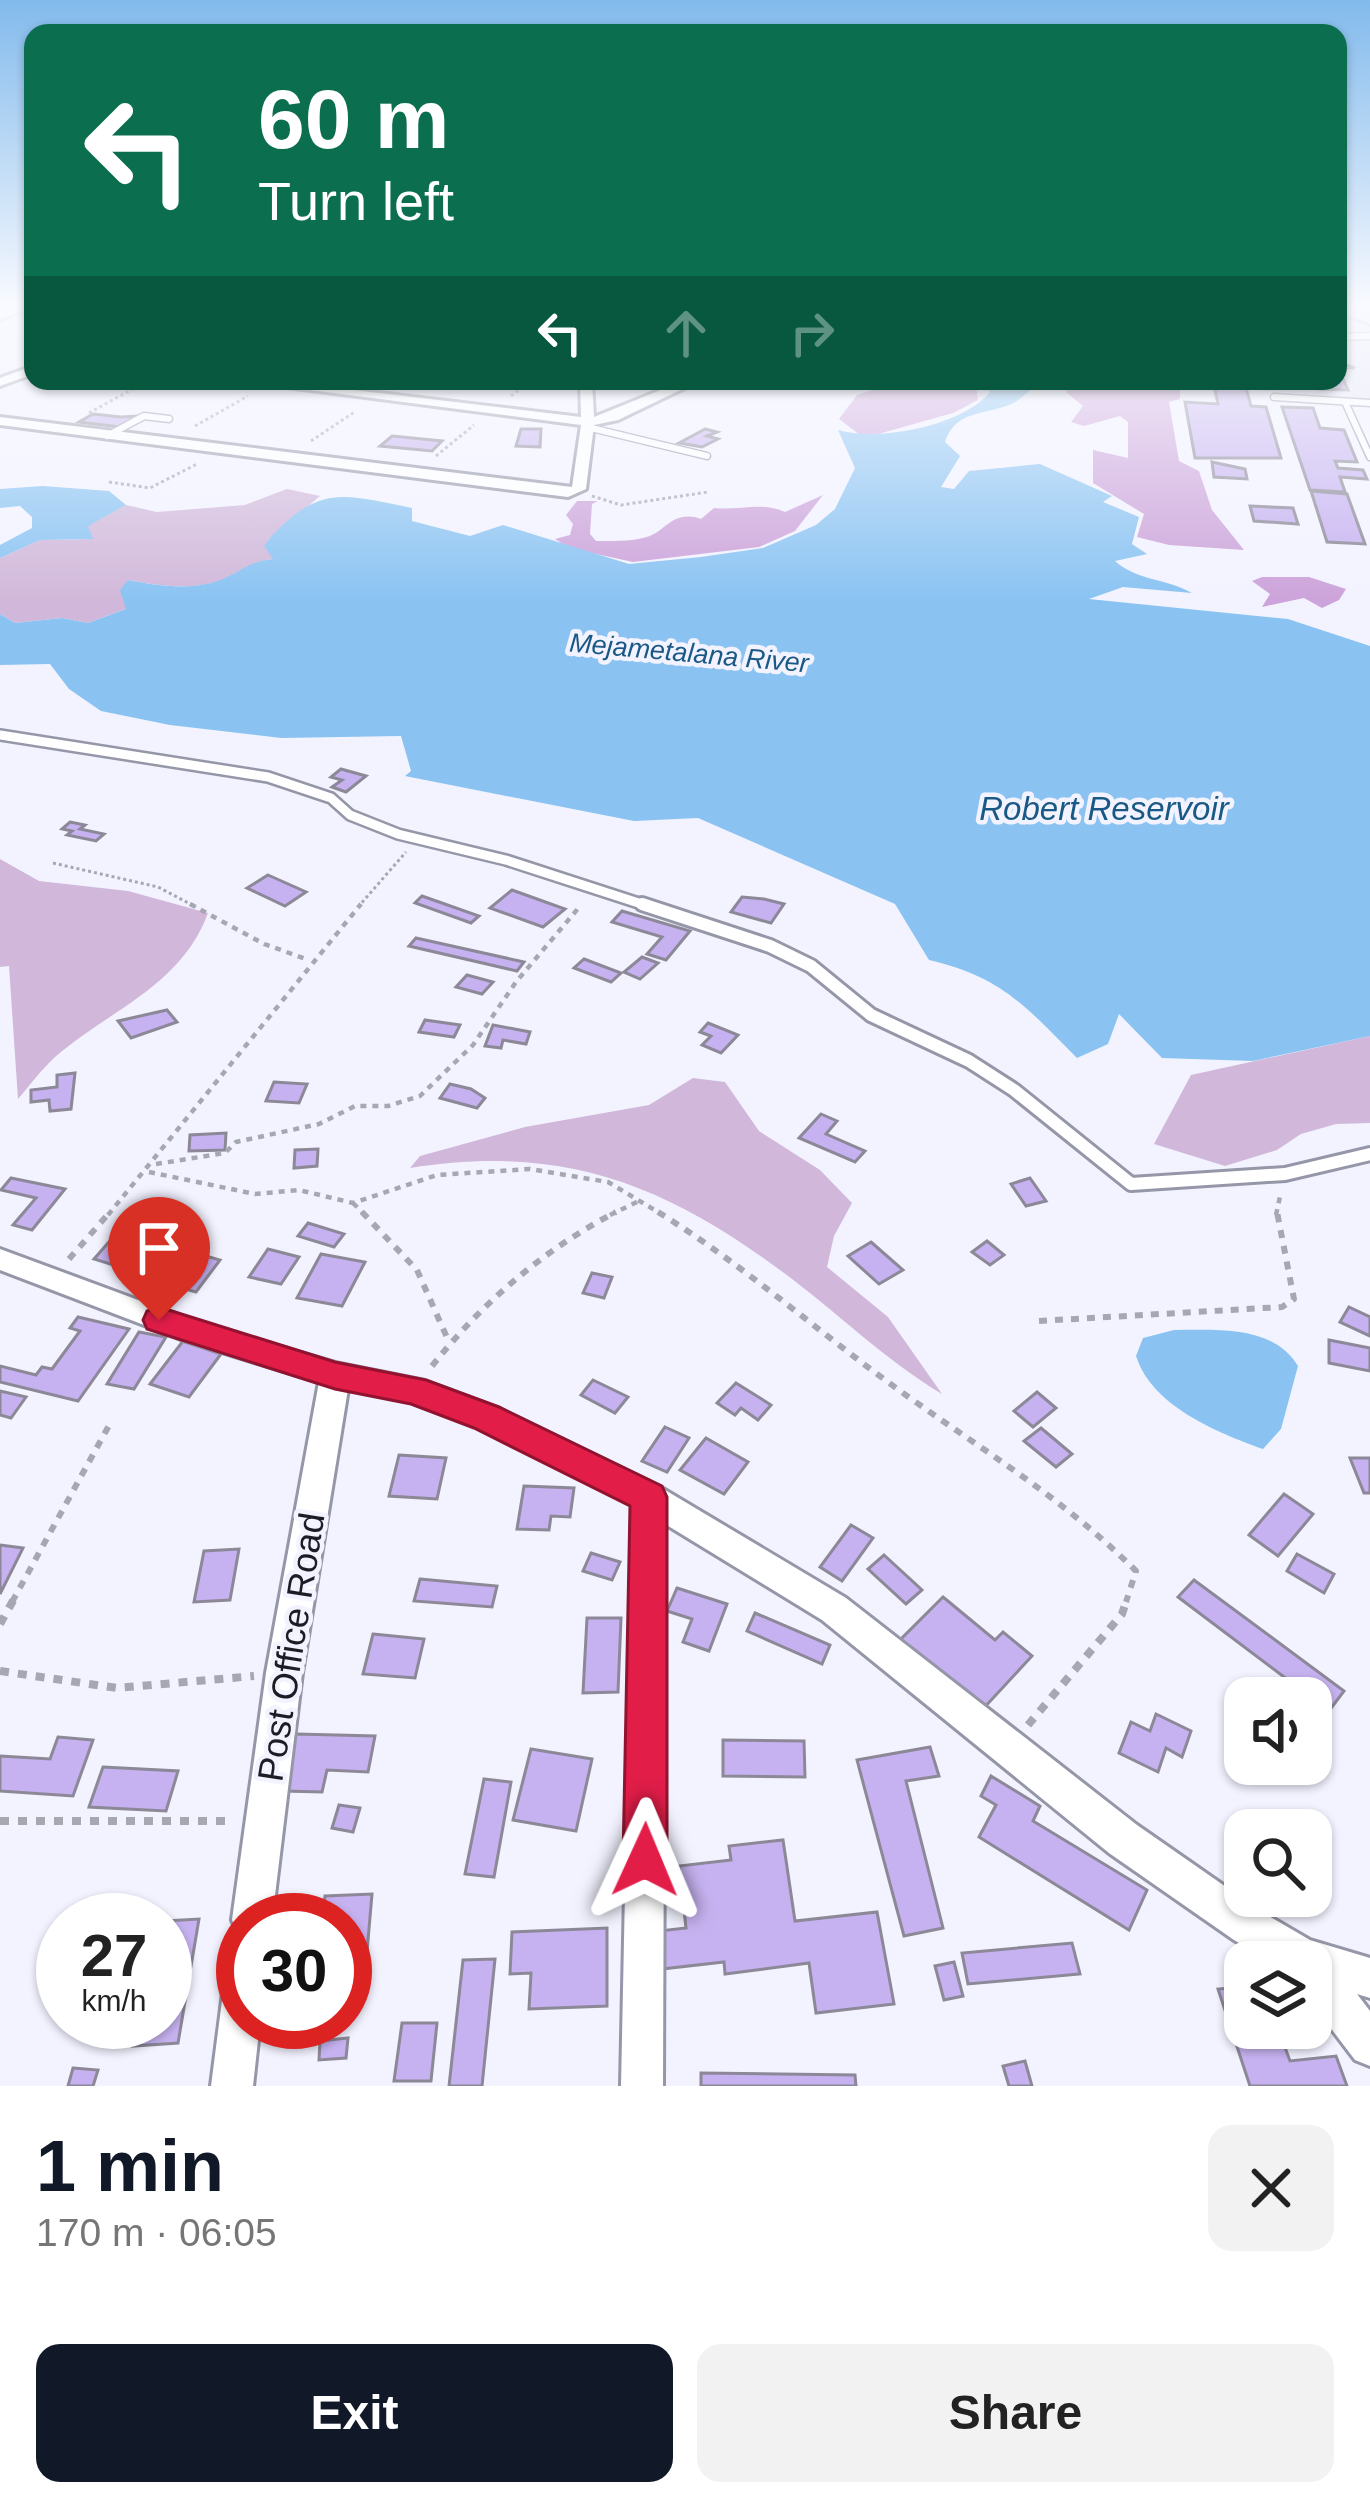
<!DOCTYPE html>
<html lang="en">
<head>
<meta charset="utf-8">
<style>
	:root { --surface:#fff; --page:#f2f2f2; --text:#222; --muted:#767676; --accent:#111827 }
	body { margin:0; font-family:Arial,sans-serif; background:var(--page); color:var(--text); height:100vh; display:flex; flex-direction:column; font-size:45px; white-space:nowrap }
	* { box-sizing:border-box; margin:0 }
	p { font-size:39px; color:var(--muted) }
	.icon { flex:none; width:66px; height:66px; fill:none; stroke:currentColor; stroke-width:2; stroke-linecap:round; stroke-linejoin:round }
	.map { position:relative; height:2086px; overflow:hidden }
	.drawer { display:flex; flex-direction:column; background:var(--surface); flex:1 }
	.drawer>* { flex:none }
	.banner { position:absolute; left:24px; top:24px; width:1323px; height:366px; border-radius:24px; box-shadow:0 3px 9px #0004; background:#0b6e4f; color:#fff; overflow:hidden }
	.buttons { position:absolute; left:1224px; top:1677px; display:grid; gap:24px }
	.buttons a { display:grid; place-items:center; width:108px; height:108px; border-radius:24px; background:var(--surface); box-shadow:0 3px 9px #0004; font-size:60px }
	.speed { position:absolute; left:36px; top:1893px; display:flex; gap:24px; font-size:60px; font-weight:700; text-align:center }
	.speed>* { display:grid; place-content:center; width:156px; height:156px; border-radius:50%; background:var(--surface); box-shadow:0 3px 9px #0004; line-height:1 }
	.speed small { font-size:30px; font-weight:400 }
	.speed .limit { border:18px solid #d22; background:#fff; color:#111 }
	.pin { position:absolute; display:grid; place-items:center; width:102px; height:102px; color:#fff; margin:-123px -51px; border-radius:50% 50% 50% 0; rotate:-45deg; box-shadow:0 0 12px #0007 }
	.pin .icon { rotate:45deg }
	.me { position:absolute; width:132px; margin:-66px; rotate:1deg; stroke-linejoin:round; filter:drop-shadow(0 0 9px #0008) }
	.turn { display:flex; align-items:center; gap:42px; height:252px; padding:0 36px; font-size:54px }
	.turn .icon { width:156px; height:156px; stroke-width:2.5 }
	.turn b { display:block; font-size:84px; line-height:102px }
	.lanes { display:flex; align-items:center; height:114px; padding:0 36px; background:#0003; justify-content:center; gap:60px; direction:ltr }
	.lanes .off { opacity:.35 }
	.round { display:grid; place-items:center; flex:none; width:126px; height:126px; border-radius:24px; background:var(--page) }
	.summary { display:flex; align-items:center; justify-content:space-between; height:204px; padding:0 36px }
	h1 { font-size:72px; font-weight:600; line-height:90px; color:var(--accent) }
	.primary-button { display:flex; gap:24px; margin-top:auto; padding:24px 36px }
	.primary-button a { flex:1; height:138px; border-radius:24px; background:var(--accent); color:#fff; font-size:48px; font-weight:600; line-height:138px; text-align:center }
	.primary-button a+a { background:var(--page); color:var(--text) }
	.map>svg:first-child { display:block }
</style>
</head>
<body>
<div class="map">
<svg width="1370" height="2086" viewBox="0 0 1370 2086">
	<rect width="100%" height="100%" fill="#f2f3ff"/>
	<!-- built -->
	<path fill="#e1e3f2" d="M1338,311L1370,325V399L1257,390L1255,381H1338Z"/>
	<!-- green -->
	<g fill="#d1b8da">
		<path d="M287,489L320,496L269,539L265,546L274,559C253,561 246,568 228,577C198,592 160,586 128,580L126,609L88,623L62,618L15,623L0,614V558L40,540L92,539L87,526L126,505L157,512L245,505Z"/>
		<path d="M0,859L39,881L128,891L208,913C181,986 111,1009 55,1057C42,1069 30,1085 18,1099L9,966L0,967Z"/>
		<path d="M1370,1036V1123L1336,1124L1301,1134L1277,1150L1225,1166L1154,1144L1191,1075Z"/>
		<path d="M693,1078L725,1082L759,1131L820,1170L852,1203L834,1236L827,1267L888,1317L942,1394C880,1357 831,1306 773,1265C656,1180 555,1145 410,1168L420,1156L525,1127L649,1105Z"/>
	</g>
	<!-- forest -->
	<g fill="#cca3da">
		<path d="M901,381L976,386L978,400L953,413L864,438L839,419L857,395Z"/>
		<path d="M1076,381H1180V399L1169,402L1179,461L1199,471L1212,510L1244,550L1169,545L1137,537L1144,514L1093,483V450L1128,458V422L1120,416L1084,426L1071,422L1083,406L1066,392Z"/>
		<path d="M823,495L795,531L759,547L633,562L569,548L555,539L570,535L573,524L566,515L577,501H598L592,504L590,534L596,541C614,541 639,542 654,534C666,528 676,510 701,519L714,508C739,511 761,501 785,512Z"/>
		<path d="M1262,577H1309L1346,589L1339,600L1322,608L1304,598L1262,607L1270,594L1252,581Z"/>
	</g>
	<!-- water -->
	<g fill="#8ac3f2">
		<path d="M977,381H1039C1030,390 1020,401 1009,405C982,415 955,411 945,442L960,456L941,487L954,489L969,471L1040,464L1112,496L1103,502L1139,517L1132,544L1147,554L1115,561C1137,581 1166,578 1192,593L1123,587L1089,599L1288,619L1370,646V1036L1253,1061L1162,1058L1119,1014L1108,1044L1077,1058C1025,1006 1002,977 929,960L895,904L698,818L634,821L405,776L411,771L401,736L281,738L170,725L101,711L69,689L50,664L0,665V614L15,623L62,618L88,623L126,609L120,590L128,580C159,586 197,592 227,577C245,568 252,561 273,559L264,546L269,539C320,483 344,495 412,508V521L470,536L503,525L629,564L701,557L763,548L816,525L835,509L855,468L838,430C879,442 962,426 990,392Z"/>
		<path d="M43,486L109,491L126,505L88,526L93,539L40,540L0,558V545L32,528V517L20,506L0,508V489Z"/>
		<path d="M1174,1330C1218,1330 1273,1325 1298,1366L1281,1429L1263,1449C1216,1432 1152,1406 1136,1356L1143,1338Z"/>
	</g>
	<!-- building -->
	<g fill="#c6b2f0" stroke="#8c8898" stroke-width="3">
		<path d="M1338,362L1355,368L1338,367L1348,390L1318,389L1315,381H1338Z"/>
		<path d="M1213,381H1244L1251,406L1266,407L1281,458H1195L1185,402L1218,404Z"/>
		<path d="M1282,407L1313,408L1320,428L1344,430L1357,462L1335,461L1338,468L1363,470L1367,479L1340,477L1345,492L1310,490Z"/>
		<path d="M93,414L121,417L138,416L120,427L79,422Z"/>
		<path d="M521,429H541L540,447L516,446Z"/>
		<path d="M705,429L717,432L707,436L718,439L702,447L679,443Z"/>
		<path d="M392,436L442,441L432,451L380,446Z"/>
		<path d="M1212,462L1245,469L1247,479L1214,477Z"/>
		<path d="M1311,491L1347,494L1365,544L1327,542Z"/>
		<path d="M1250,506L1293,508L1298,524L1254,521Z"/>
		<path d="M341,769L366,776L346,792L332,787L342,780L331,777Z"/>
		<path d="M70,822L85,825L80,829L104,834L96,841L67,835L72,831L62,829Z"/>
		<path d="M268,875L306,892L285,906L247,888Z"/>
		<path d="M512,890L565,909L543,927L490,908Z"/>
		<path d="M422,896L479,916L471,923L415,903Z"/>
		<path d="M742,897L764,899L784,904L771,923L731,912Z"/>
		<path d="M622,911L690,931L666,960L647,954L662,937L612,922Z"/>
		<path d="M416,938L524,962L517,971L409,946Z"/>
		<path d="M642,957L658,963L640,979L624,972Z"/>
		<path d="M584,959L621,973L611,982L574,968Z"/>
		<path d="M467,975L493,982L482,994L456,987Z"/>
		<path d="M167,1010L177,1022L131,1038L118,1021Z"/>
		<path d="M425,1020L460,1025L454,1037L419,1032Z"/>
		<path d="M708,1023L738,1035L721,1053L702,1045L711,1036L700,1032Z"/>
		<path d="M493,1025L530,1032L526,1044L503,1040L501,1048L485,1046Z"/>
		<path d="M75,1073L71,1109L50,1111L49,1100L31,1102V1090L57,1087V1075Z"/>
		<path d="M274,1082L307,1084L299,1103L266,1101Z"/>
		<path d="M450,1084L471,1089L485,1098L477,1108L440,1098Z"/>
		<path d="M821,1114L837,1121L826,1134L865,1151L855,1162L799,1138Z"/>
		<path d="M226,1133L225,1150L189,1151L190,1135Z"/>
		<path d="M318,1149L317,1166L294,1168L295,1150Z"/>
		<path d="M11,1178L65,1189L32,1230L13,1225L36,1198L1,1190Z"/>
		<path d="M1030,1178L1046,1201L1026,1206L1011,1184Z"/>
		<path d="M308,1223L344,1234L334,1247L298,1236Z"/>
		<path d="M115,1235L151,1246L130,1270L94,1259Z"/>
		<path d="M987,1241L1004,1255L990,1265L972,1252Z"/>
		<path d="M871,1242L903,1270L879,1284L848,1256Z"/>
		<path d="M175,1247L220,1260L196,1292L150,1279Z"/>
		<path d="M268,1249L299,1257L281,1284L249,1277Z"/>
		<path d="M321,1254L365,1262L342,1306L297,1298Z"/>
		<path d="M592,1273L612,1277L604,1298L583,1293Z"/>
		<path d="M1349,1307L1370,1317V1336L1340,1322Z"/>
		<path d="M78,1317L129,1329L78,1401L0,1382V1366L36,1375L42,1367L52,1369L80,1331L70,1328Z"/>
		<path d="M139,1332L166,1337L134,1389L107,1384Z"/>
		<path d="M1329,1340L1370,1348V1371L1329,1363Z"/>
		<path d="M183,1341L221,1354L189,1397L150,1384Z"/>
		<path d="M593,1380L628,1397L615,1413L581,1395Z"/>
		<path d="M736,1383L771,1405L758,1420L741,1408L735,1415L717,1403Z"/>
		<path d="M0,1391L26,1397L11,1418L0,1415Z"/>
		<path d="M1037,1392L1056,1408L1033,1427L1014,1411Z"/>
		<path d="M665,1427L689,1438L667,1472L642,1461Z"/>
		<path d="M1041,1428L1072,1454L1056,1467L1024,1441Z"/>
		<path d="M706,1438L748,1462L724,1494L680,1470Z"/>
		<path d="M399,1455L446,1458L437,1499L389,1496Z"/>
		<path d="M1350,1458H1370V1493H1364Z"/>
		<path d="M524,1486L574,1488L570,1517L551,1516L549,1530L517,1529Z"/>
		<path d="M1284,1494L1313,1514L1278,1556L1249,1535Z"/>
		<path d="M851,1525L873,1538L842,1581L820,1567Z"/>
		<path d="M0,1545L23,1548L0,1594Z"/>
		<path d="M239,1549L230,1600L194,1602L204,1551Z"/>
		<path d="M591,1553L620,1562L612,1580L583,1571Z"/>
		<path d="M1297,1554L1334,1574L1324,1593L1287,1571Z"/>
		<path d="M884,1555L922,1590L906,1604L868,1569Z"/>
		<path d="M420,1579L497,1586L492,1607L414,1601Z"/>
		<path d="M1194,1580L1344,1691L1329,1711L1178,1597Z"/>
		<path d="M677,1588L727,1604L709,1651L683,1642L692,1619L667,1611Z"/>
		<path d="M943,1597L995,1640L1003,1632L1032,1656L982,1710L900,1640Z"/>
		<path d="M755,1613L830,1645L822,1664L747,1631Z"/>
		<path d="M587,1618H621L618,1692L583,1693Z"/>
		<path d="M373,1634L424,1639L415,1678L363,1674Z"/>
		<path d="M1156,1714L1191,1731L1182,1757L1166,1748L1158,1772L1119,1753L1131,1722L1150,1731Z"/>
		<path d="M296,1734L375,1736L368,1772L327,1770L322,1792L283,1791Z"/>
		<path d="M58,1737L93,1740L73,1796L0,1791V1756L50,1759Z"/>
		<path d="M723,1740L804,1741L805,1777L723,1776Z"/>
		<path d="M930,1747L939,1776L906,1781L943,1928L904,1936L857,1760Z"/>
		<path d="M531,1749L592,1759L576,1831L513,1820Z"/>
		<path d="M103,1767L178,1771L166,1811L89,1807Z"/>
		<path d="M991,1776L1040,1806L1033,1821L1147,1890L1129,1930L979,1837L996,1805L981,1796Z"/>
		<path d="M484,1779L511,1782L494,1877L465,1874Z"/>
		<path d="M339,1805L360,1808L353,1832L332,1828Z"/>
		<path d="M783,1840L795,1921L877,1912L894,2004L816,2013L809,1963L725,1974L724,1962L653,1970L650,1932L686,1928L679,1866L731,1860L729,1846Z"/>
		<path d="M372,1894L367,1952L345,1953V1920H322L325,1896Z"/>
		<path d="M199,1919L178,2043L133,2046L138,2022H165V1921Z"/>
		<path d="M607,1928V2006L529,2009L531,1973L510,1974L512,1932Z"/>
		<path d="M1072,1943L1080,1974L968,1984L962,1953Z"/>
		<path d="M495,1959L482,2086H449L463,1960Z"/>
		<path d="M954,1962L963,1996L944,2000L935,1966Z"/>
		<path d="M1241,1987L1245,2028H1278L1290,2061L1336,2056L1347,2086H1250L1218,1989Z"/>
		<path d="M402,2023H437L431,2081H394Z"/>
		<path d="M348,2038L346,2058L319,2060L320,2041Z"/>
		<path d="M1025,2061L1032,2086H1009L1003,2066Z"/>
		<path d="M73,2068L98,2070L93,2086H68Z"/>
		<path d="M701,2073L855,2075L856,2086H701Z"/>
	</g>
	<g fill="none" stroke-linecap="round" stroke-linejoin="round">
		<!-- service-far2 casing -->
		<g stroke="#9597a8" stroke-width="9">
			<g id="service-far2">
				<path d="M1338,337L1370,336"/>
				<path d="M1274,397L1370,403"/>
				<path d="M1345,402L1370,457"/>
				<path d="M587,427L707,456"/>
				<path d="M107,436L144,416L169,419"/>
			</g>
		</g>
		<!-- service-far1 casing -->
		<g stroke="#9597a8" stroke-width="14">
			<path id="service-far1" d="M0,735L268,777L331,798L350,815L398,834L506,860L651,907"/>
		</g>
		<!-- service casing -->
		<g stroke="#9597a8" stroke-width="18">
			<path id="service" d="M642,904L770,946L811,966L871,1015L969,1061L1014,1090L1131,1184L1285,1174L1370,1154"/>
		</g>
		<!-- minor casing -->
		<g stroke="#9597a8" stroke-width="6">
			<g id="minor">
				<path d="M12,309H28L0,319V312Z"/>
				<path d="M1358,309H1370V315L1359,311Z"/>
				<path d="M33,366V374L0,386V378Z"/>
				<path d="M240,381H277L581,417L580,381H592L594,417L683,381H699L618,420L594,425L586,489L568,497L0,425V417L572,487L581,425Z"/>
				<path d="M0,1249L203,1324L335,1363L425,1381L497,1408L660,1487L846,1598L1137,1825L1262,1912L1310,1940L1370,1958V1998L1357,1994L1370,2011V2066L1355,2060L1311,2002V1962H1271L1234,1940L1109,1853L822,1620L665,1524L663,2086H621L633,1504L475,1426L411,1402L348,1389L302,1673L272,1920H243V1936L238,1934L232,1920L266,1673L319,1382L186,1341L0,1270Z"/>
				<path d="M243,1973V2022H260L253,2086H211L223,1993L229,1979Z"/>
			</g>
		</g>
		<!-- secondary casing -->
		<g stroke="#9597a8" stroke-width="6">
			<path id="secondary" d="M1340,309L1370,313V324L1342,312Z"/>
		</g>
		<!-- path-far3 -->
		<g stroke="#a6a7b1" stroke-width="3" stroke-dasharray="3 3" stroke-linecap="butt">
			<path d="M511,396L530,381"/>
			<path d="M89,413L147,381"/>
			<path d="M195,426L248,396"/>
			<path d="M311,441L356,411"/>
			<path d="M436,456L474,425"/>
			<path d="M109,482L150,488L197,464"/>
			<path d="M592,496L621,505L708,492"/>
			<path d="M53,863L158,887L196,907"/>
			<path d="M358,907L406,852"/>
		</g>
		<!-- path-far2 -->
		<g stroke="#a6a7b1" stroke-width="4.5" stroke-dasharray="6 6" stroke-linecap="butt">
			<path d="M190,904L264,944L309,960"/>
			<path d="M156,1164L225,1153L236,1142L319,1124L355,1106H388L420,1096L473,1045L516,982L581,905"/>
			<path d="M149,1172L255,1194L299,1190L353,1203L437,1175L530,1169L608,1182L663,1215"/>
			<path d="M353,1203L365,1215"/>
			<path d="M108,1215L361,904"/>
			<path d="M610,1215L639,1201"/>
			<path d="M1276,1215L1281,1192"/>
		</g>
		<!-- path-far1 -->
		<g stroke="#a6a7b1" stroke-width="6" stroke-dasharray="8 8" stroke-linecap="butt">
			<path d="M362,1212L417,1270L449,1342"/>
			<path d="M658,1212C747,1267 825,1338 910,1398C990,1455 1065,1500 1136,1571L1126,1602"/>
			<path d="M69,1259L110,1212"/>
			<path d="M1039,1321L1282,1307L1294,1299L1277,1212"/>
			<path d="M432,1366C483,1302 543,1250 616,1212"/>
			<path d="M12,1602L112,1420"/>
		</g>
		<!-- path -->
		<g stroke="#a6a7b1" stroke-width="8" stroke-dasharray="9 9" stroke-linecap="butt">
			<path d="M0,1624L14,1599"/>
			<path d="M0,1671L117,1688L254,1676"/>
			<path d="M1028,1725L1122,1614L1127,1599"/>
			<path d="M0,1821H234"/>
		</g>
		<!-- service-far2 -->
		<use href="#service-far2" stroke="#fff" stroke-width="6"/>
		<!-- service-far1 -->
		<use href="#service-far1" stroke="#fff" stroke-width="9"/>
		<!-- service -->
		<use href="#service" stroke="#fff" stroke-width="12"/>
		<!-- minor -->
		<use href="#minor" fill="#fff" fill-rule="evenodd"/>
		<!-- secondary -->
		<use href="#secondary" fill="#d6e4fe" fill-rule="evenodd"/>
	</g>
	<!-- sky -->
	<linearGradient id="sky" x2="0" y2="1"><stop stop-color="#82baec"/><stop offset="0.51" stop-color="#f9faff"/><stop offset="1" stop-color="#f9faff" stop-opacity="0"/></linearGradient>
	<rect width="1370" height="601" fill="url(#sky)"/>
	<!-- route -->
	<path fill="#e11d48" stroke="#92132f" stroke-width="3" d="M159,1307L335,1362L426,1380L499,1407L662,1486L667,1497V1860L660,1875L645,1882L629,1875L623,1860L630,1506L474,1428L411,1404L335,1389L147,1329L143,1320L147,1311Z"/>
	<g text-anchor="middle" dominant-baseline="central" stroke-width="9" stroke-linejoin="round" paint-order="stroke">
		<!-- far-water labels -->
		<g font-size="27" font-style="italic" fill="#1a5985" stroke="#f2f3ff">
			<text transform="translate(689 653) rotate(5)">Mejametalana River</text>
		</g>
		<!-- water labels -->
		<g font-size="33" font-style="italic" fill="#1a5985" stroke="#f2f3ff">
			<text x="1104" y="808">Robert Reservoir</text>
		</g>
		<!-- near-street labels -->
		<g font-size="36" fill="#1c1d24" stroke="#f2f3ff">
			<text transform="translate(291 1647) rotate(-81)">Post Office Road</text>
		</g>
	</g>
</svg>
<div class="buttons">
<a><svg class="icon" aria-label="sound" viewBox="0 0 24 24"><path d="M4 9h4l5-4v14l-5-4H4zM17 9q2 3 0 6"/></svg></a>
<a><svg class="icon" aria-label="search" viewBox="0 0 24 24"><circle cx="10" cy="10" r="6"/><path d="M15 15l6 6"/></svg></a>
<a><svg class="icon" aria-label="layers" viewBox="0 0 24 24"><path d="M12 4l9 5-9 5-9-5zM3 14l9 5 9-5"/></svg></a>
</div>
<div class="speed"><div>27<small>km/h</small></div><div class="limit">30</div></div>
<div class="pin" style="left:159px;top:1320px;background:#d93025"><svg class="icon" aria-label="arrive" viewBox="0 0 24 24"><path d="M6 21V4h12l-3 4 3 4H6"/></svg></div>
<svg class="me" style="left:645px;top:1860px" viewBox="-20 -20 40 40"><path d="M0-17L14 15 0 8-14 15z" fill="#e11d48" stroke="#fff" stroke-width="4"/></svg>
<div class="banner">
<div class="turn"><svg class="icon" aria-label="left" viewBox="0 0 24 24"><path d="M17 20v-9H6M10 6l-5 5 5 5"/></svg><div><b>60 m</b>Turn left</div></div>
<div class="lanes"><svg class="icon" aria-label="left" viewBox="0 0 24 24"><path d="M17 20v-9H6M10 6l-5 5 5 5"/></svg><svg class="icon off" aria-label="ahead" viewBox="0 0 24 24"><path d="M12 20V5M6 11l6-6 6 6"/></svg><svg class="icon off" aria-label="right" viewBox="0 0 24 24"><path d="M7 20v-9h11M14 6l5 5-5 5"/></svg></div>
</div>
</div>
<section class="drawer">
<div class="summary"><div><h1>1 min</h1><p>170 m · 06:05</p></div><a class="round"><svg class="icon" aria-label="close" viewBox="0 0 24 24"><path d="M6 6l12 12M18 6L6 18"/></svg></a></div>
<div class="primary-button"><a>Exit</a><a>Share</a></div>
</section>
</body>
</html>
